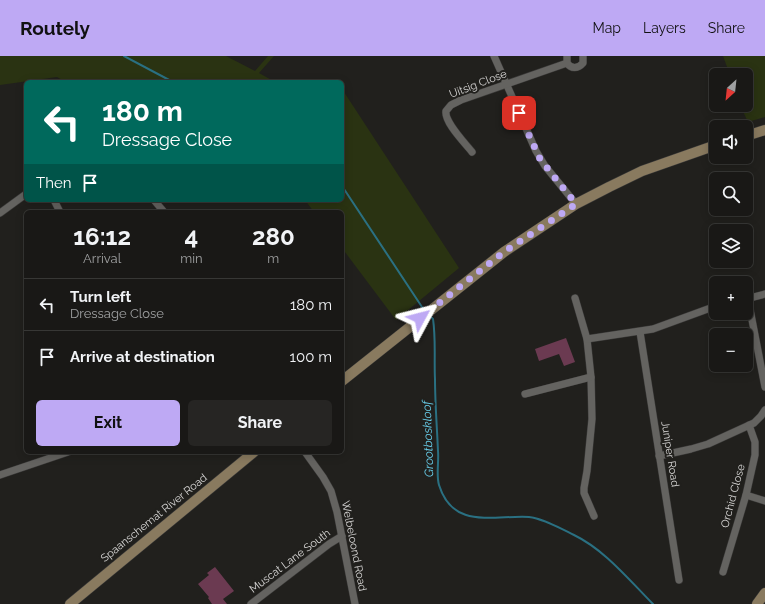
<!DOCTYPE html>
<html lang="en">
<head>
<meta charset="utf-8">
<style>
	:root { --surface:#191816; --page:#262523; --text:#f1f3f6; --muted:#9fa0a1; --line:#373735; --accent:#bea9f4 }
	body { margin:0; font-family:Raleway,sans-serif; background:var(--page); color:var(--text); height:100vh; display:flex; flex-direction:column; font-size:15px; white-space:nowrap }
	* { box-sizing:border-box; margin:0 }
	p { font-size:13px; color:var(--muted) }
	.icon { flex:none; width:22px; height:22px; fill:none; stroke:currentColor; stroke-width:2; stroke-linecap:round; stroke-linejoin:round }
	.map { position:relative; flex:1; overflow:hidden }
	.side { position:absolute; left:24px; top:154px; width:320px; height:244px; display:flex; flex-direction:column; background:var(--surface); border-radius:6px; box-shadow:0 2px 10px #0003,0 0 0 1px var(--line) }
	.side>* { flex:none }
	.top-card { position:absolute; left:24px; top:24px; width:320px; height:122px; border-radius:6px; box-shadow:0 2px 10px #0003,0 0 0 1px var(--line); background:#00695c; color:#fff; overflow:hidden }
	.needle { width:26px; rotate:207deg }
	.controls { position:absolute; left:709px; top:12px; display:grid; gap:8px }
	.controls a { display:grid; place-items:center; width:44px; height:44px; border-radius:6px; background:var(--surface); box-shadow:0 2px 10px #0003,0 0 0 1px var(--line); font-size:20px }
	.pin { position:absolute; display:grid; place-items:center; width:34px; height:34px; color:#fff; margin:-17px; border-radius:8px; box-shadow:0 2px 6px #0006 }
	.me { position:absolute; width:44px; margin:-22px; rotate:52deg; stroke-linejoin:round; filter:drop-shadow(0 0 3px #0008) }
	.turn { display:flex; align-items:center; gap:14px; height:84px; padding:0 12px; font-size:18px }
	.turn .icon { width:52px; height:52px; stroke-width:2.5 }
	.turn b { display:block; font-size:28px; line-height:34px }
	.then { display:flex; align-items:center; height:38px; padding:0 12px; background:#0003; gap:8px; font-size:15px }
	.eta { display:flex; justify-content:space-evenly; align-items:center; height:68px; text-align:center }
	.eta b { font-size:24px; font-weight:700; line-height:28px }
	.cta { display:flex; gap:8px; margin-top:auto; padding:8px 12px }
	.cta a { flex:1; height:46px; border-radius:6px; background:var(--accent); color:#111; font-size:16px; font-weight:700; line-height:46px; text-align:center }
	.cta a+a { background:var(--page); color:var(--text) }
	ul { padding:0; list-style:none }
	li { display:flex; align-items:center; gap:12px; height:52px; padding:0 12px; border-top:1px solid var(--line) }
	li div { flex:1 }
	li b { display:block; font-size:15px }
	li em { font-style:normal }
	header { display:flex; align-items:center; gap:24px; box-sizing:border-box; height:56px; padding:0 20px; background:var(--accent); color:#111 }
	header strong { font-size:19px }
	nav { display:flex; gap:22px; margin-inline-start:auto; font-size:14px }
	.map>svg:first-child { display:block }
</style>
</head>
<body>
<header>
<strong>Routely</strong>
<nav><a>Map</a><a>Layers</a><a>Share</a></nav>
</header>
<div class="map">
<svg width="765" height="548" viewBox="0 0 765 548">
	<rect width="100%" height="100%" fill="#21201d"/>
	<!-- green -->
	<g fill="#2a3312">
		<path d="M0,0H226L255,15L268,0H274L259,17L275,26H66L57,21L0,29Z"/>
		<path d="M723,0H765V61L748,66L740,49H746V19H730Z"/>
		<path d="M342,33L459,212L396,264L342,192V156H314L305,144H342Z"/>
	</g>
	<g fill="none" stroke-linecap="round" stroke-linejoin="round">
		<!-- stream -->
		<g stroke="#2a7082" stroke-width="2">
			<path d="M124,0L173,26"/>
			<path d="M342,130L422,251L426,255"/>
			<path d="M430,260L433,263C436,283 434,303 435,323C435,347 437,371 438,395C439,406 436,419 439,429C453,474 493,459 529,461C544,463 560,472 574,479C605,494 629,524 653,548"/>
		</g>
	</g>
	<!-- building -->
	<g fill="#6b3a51">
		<path d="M566,282L575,306L564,310L559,298L539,305L535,293Z"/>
		<path d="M215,511L234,535L223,543L227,548H212L208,542L209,541L198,528L209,519L207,517Z"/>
	</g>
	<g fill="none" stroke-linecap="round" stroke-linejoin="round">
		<!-- street casing -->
		<g stroke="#3b3a39" stroke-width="8">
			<g id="street">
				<path d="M494,0L536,95L545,110L576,148"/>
				<path d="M567,0V7C571,13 578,13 583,7V0"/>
				<path d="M472,96C465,87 444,66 446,55L451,49L461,44L567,7"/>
				<path d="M54,144L60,156"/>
				<path d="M154,144L164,156"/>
				<path d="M0,157L26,138"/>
				<path d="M575,242L587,283L591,321L592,363L587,415L584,432V437L594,460"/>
				<path d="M746,243L765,238"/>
				<path d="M748,243L765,331"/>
				<path d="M640,276L679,524"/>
				<path d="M587,283L653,273L716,250"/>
				<path d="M525,338L591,321"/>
				<path d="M305,396L323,421L331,435L337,456L355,548"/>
				<path d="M659,400L691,393L708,388L754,367L761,360L765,354"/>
				<path d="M0,419L68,396"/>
				<path d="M746,439L765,445"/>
				<path d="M723,516L746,439L755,399V386L749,369"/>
				<path d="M251,548L329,488L342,480"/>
			</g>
		</g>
		<!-- secondary casing -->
		<g stroke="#3b3a39" stroke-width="11">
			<g id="secondary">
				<path d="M746,80L765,74"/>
				<path d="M342,325L504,196L576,148L609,131L642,115L716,89"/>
				<path d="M70,548L254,396"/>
				<path d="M757,548L765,537"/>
			</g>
		</g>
		<!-- street -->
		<use href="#street" stroke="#646360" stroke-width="7"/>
		<!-- secondary -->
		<use href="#secondary" stroke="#897a5f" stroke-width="10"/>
	</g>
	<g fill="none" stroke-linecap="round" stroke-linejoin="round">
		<!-- route -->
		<path stroke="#bea9f4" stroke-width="7" stroke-dasharray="0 12.6" d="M420,262L504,196L576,148L540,103L519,57"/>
	</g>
	<g text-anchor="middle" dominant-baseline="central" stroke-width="4" stroke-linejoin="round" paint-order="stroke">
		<!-- street labels -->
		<g font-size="11" fill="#d7d6d5" stroke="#21201d">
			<text transform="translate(478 28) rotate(-21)">Uitsig Close</text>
			<text transform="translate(670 398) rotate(81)">Juniper Road</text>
			<text transform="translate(733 440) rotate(-75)">Orchid Close</text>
			<text transform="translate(154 462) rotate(-39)">Spaanschemat River Road</text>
			<text transform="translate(354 490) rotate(79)">Welbeloond Road</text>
			<text transform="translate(290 505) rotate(-37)">Muscat Lane South</text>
		</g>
		<!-- water labels -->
		<g font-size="12" font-style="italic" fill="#6ad2ef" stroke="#21201d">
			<text transform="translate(428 383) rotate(-92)">Grootboskloof</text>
		</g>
	</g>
</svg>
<div class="controls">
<a><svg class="needle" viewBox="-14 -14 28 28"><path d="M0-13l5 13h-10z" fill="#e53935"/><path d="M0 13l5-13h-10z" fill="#9fa0a1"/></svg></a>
<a><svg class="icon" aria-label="sound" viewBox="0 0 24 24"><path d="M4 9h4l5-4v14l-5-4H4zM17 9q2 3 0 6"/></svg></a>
<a><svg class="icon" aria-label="search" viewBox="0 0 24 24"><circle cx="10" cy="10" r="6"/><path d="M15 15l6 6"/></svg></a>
<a><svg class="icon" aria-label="layers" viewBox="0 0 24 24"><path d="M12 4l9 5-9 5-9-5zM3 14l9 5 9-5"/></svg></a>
<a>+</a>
<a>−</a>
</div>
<div class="pin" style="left:519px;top:57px;background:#d93025"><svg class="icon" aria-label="arrive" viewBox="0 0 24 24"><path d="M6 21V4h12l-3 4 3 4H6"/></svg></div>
<svg class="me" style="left:420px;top:262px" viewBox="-20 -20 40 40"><path d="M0-17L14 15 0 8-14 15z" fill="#bea9f4" stroke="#fff" stroke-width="4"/></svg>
<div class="top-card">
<div class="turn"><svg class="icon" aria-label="left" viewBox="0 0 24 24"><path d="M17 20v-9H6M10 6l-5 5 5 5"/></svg><div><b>180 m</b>Dressage Close</div></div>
<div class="then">Then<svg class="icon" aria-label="arrive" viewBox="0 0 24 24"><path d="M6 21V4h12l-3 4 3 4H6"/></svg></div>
</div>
<section class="side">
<div class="eta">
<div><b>16:12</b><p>Arrival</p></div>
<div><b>4</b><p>min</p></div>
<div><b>280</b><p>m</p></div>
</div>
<ul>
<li><svg class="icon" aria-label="left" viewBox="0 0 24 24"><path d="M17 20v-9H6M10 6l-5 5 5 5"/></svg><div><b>Turn left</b><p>Dressage Close</p></div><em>180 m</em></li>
<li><svg class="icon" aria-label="arrive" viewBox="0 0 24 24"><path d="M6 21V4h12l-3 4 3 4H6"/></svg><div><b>Arrive at destination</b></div><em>100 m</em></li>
</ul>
<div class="cta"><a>Exit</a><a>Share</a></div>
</section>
</div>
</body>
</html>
